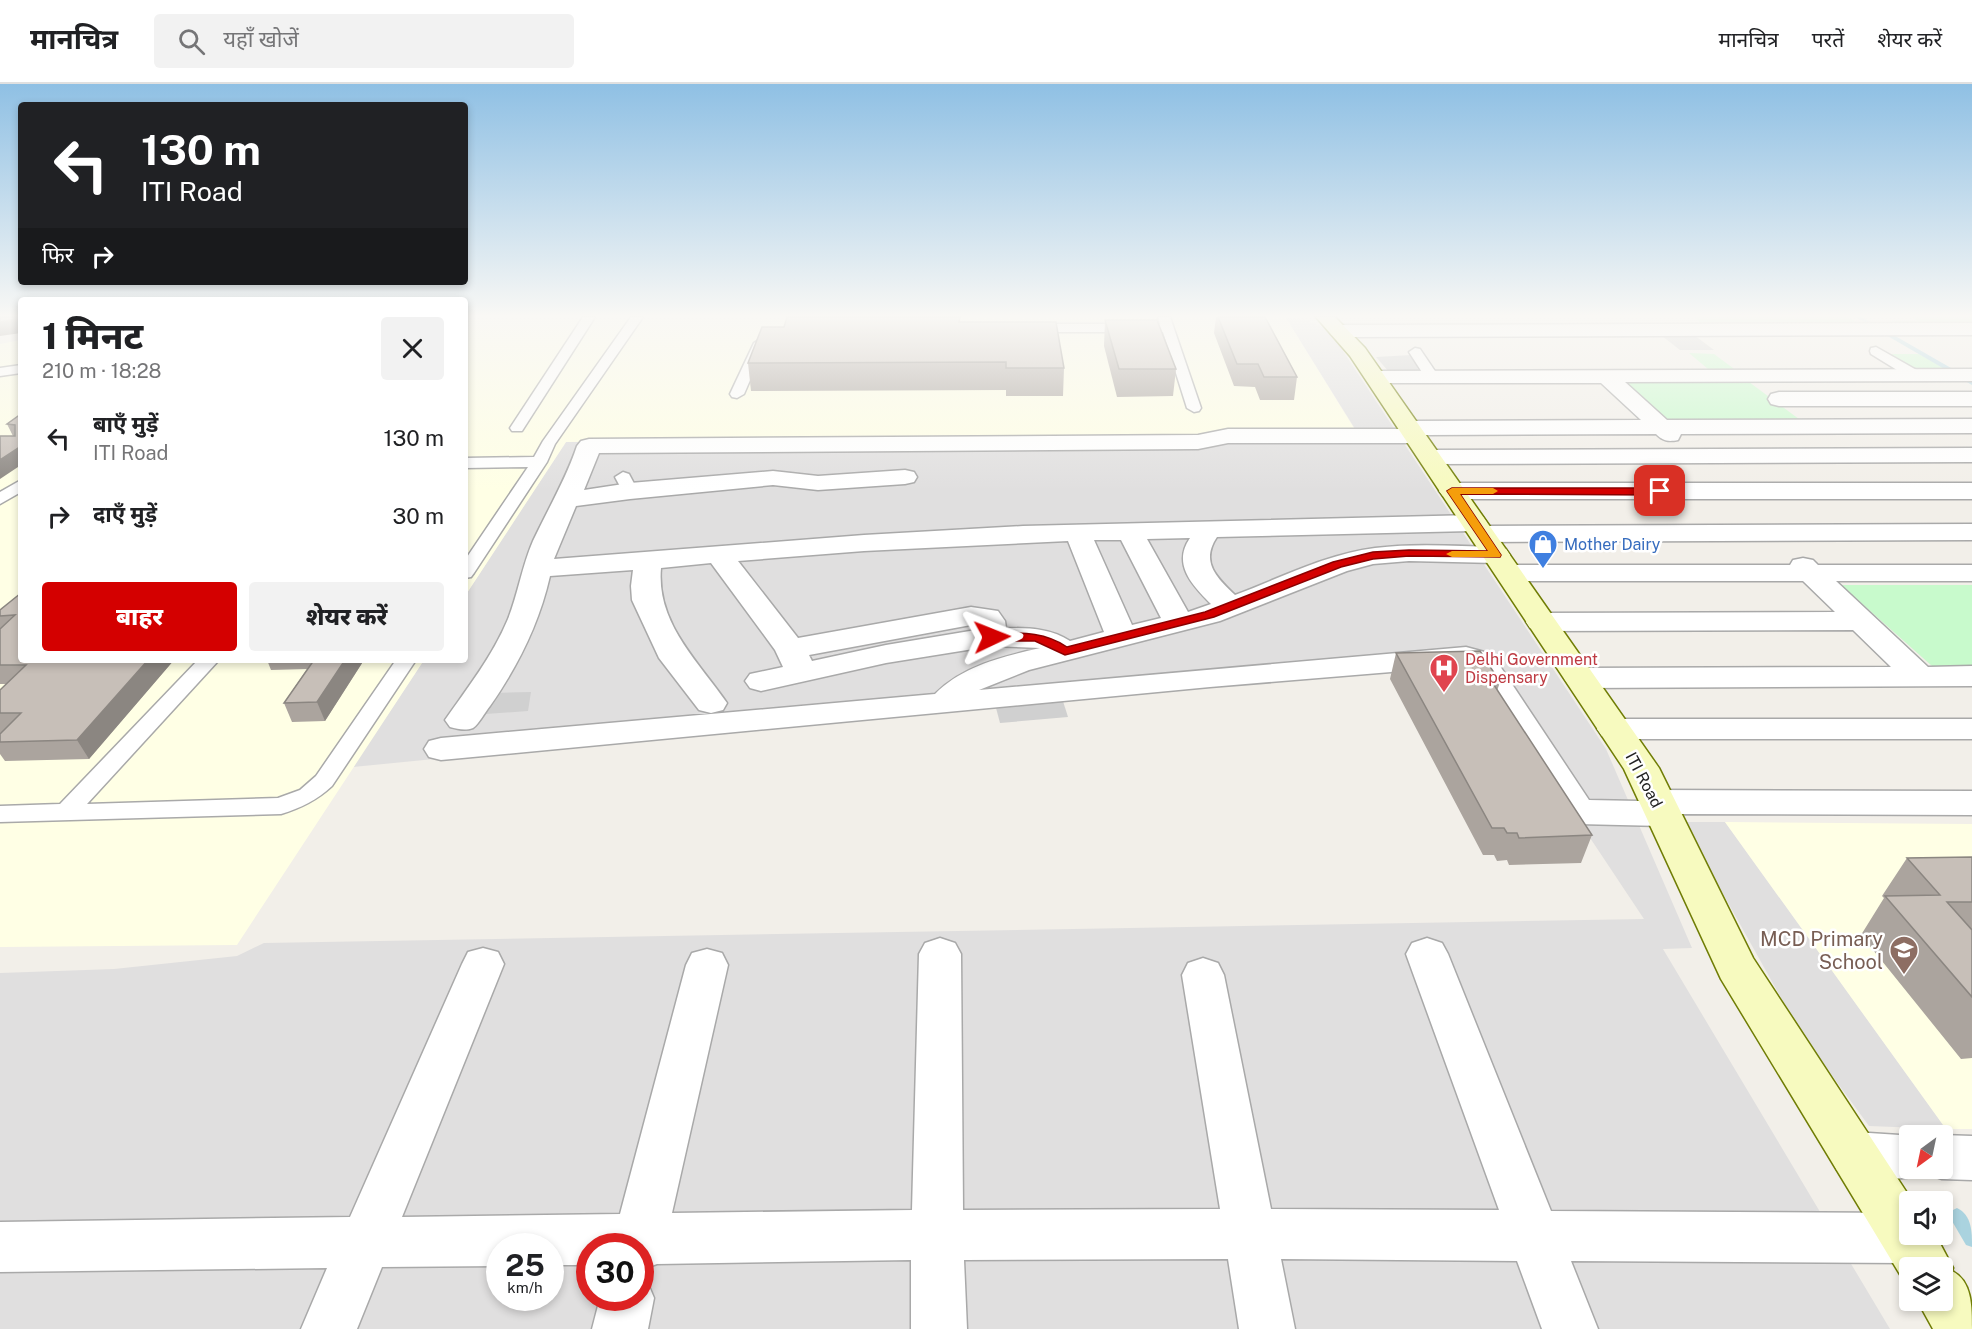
<!DOCTYPE html>
<html lang="hi">
<head>
<meta charset="utf-8">
<style>
	:root { --surface:#fff; --page:#f2f2f2; --text:#202124; --muted:#757577; --line:#e0e0e0; --accent:#d40000 }
	body { margin:0; font-family:"Public Sans","Noto Sans Devanagari",sans-serif; background:var(--page); color:var(--text); height:100vh; display:flex; flex-direction:column; font-size:22px; white-space:nowrap }
	* { box-sizing:border-box; margin:0 }
	p { font-size:20px; color:var(--muted) }
	.icon { flex:none; width:33px; height:33px; fill:none; stroke:currentColor; stroke-width:2; stroke-linecap:round; stroke-linejoin:round }
	.map { position:relative; flex:1; overflow:hidden }
	.drawer { position:absolute; left:18px; top:213px; width:450px; height:366px; display:flex; flex-direction:column; background:var(--surface); border-radius:6px; box-shadow:0 3px 9px #0003 }
	.drawer>* { flex:none }
	.hud { position:absolute; left:18px; top:18px; width:450px; height:183px; border-radius:6px; box-shadow:0 3px 9px #0003; background:#202124; color:#fff; overflow:hidden }
	.needle { width:39px; rotate:213deg }
	.fabs { position:absolute; left:1899px; top:1041px; display:grid; gap:12px }
	.fabs a { display:grid; place-items:center; width:54px; height:54px; border-radius:6px; background:var(--surface); box-shadow:0 3px 9px #0003; font-size:30px }
	.speed { position:absolute; left:486px; top:1149px; display:flex; gap:12px; font-size:30px; font-weight:700; text-align:center }
	.speed>* { display:grid; place-content:center; width:78px; height:78px; border-radius:50%; background:var(--surface); box-shadow:0 3px 9px #0003; line-height:1 }
	.speed small { font-size:15px; font-weight:400 }
	.speed .limit { border:9px solid #d22; background:#fff; color:#111 }
	.pin { position:absolute; display:grid; place-items:center; width:51px; height:51px; color:#fff; margin:-26px; border-radius:12px; box-shadow:0 3px 9px #0006 }
	.me { position:absolute; width:66px; margin:-33px; rotate:88deg; stroke-linejoin:round; filter:drop-shadow(0 0 4px #0008) }
	.turn { display:flex; align-items:center; gap:21px; height:126px; padding:0 24px; font-size:27px }
	.turn .icon { width:78px; height:78px; stroke-width:2.5 }
	.turn b { display:block; font-size:42px; line-height:51px }
	.then { display:flex; align-items:center; height:57px; padding:0 24px; background:#0003; gap:12px; font-size:22px }
	.round { display:grid; place-items:center; flex:none; width:63px; height:63px; border-radius:6px; background:var(--page) }
	.overview { display:flex; align-items:center; justify-content:space-between; height:102px; padding:0 24px }
	h1 { font-size:36px; font-weight:800; line-height:45px }
	.button { display:flex; gap:12px; margin-top:auto; padding:12px 24px }
	.button a { flex:1; height:69px; border-radius:6px; background:var(--accent); color:#fff; font-size:24px; font-weight:800; line-height:69px; text-align:center }
	.button a+a { background:var(--page); color:var(--text) }
	ul { padding:0; list-style:none }
	li { display:flex; align-items:center; gap:18px; height:78px; padding:0 24px }
	li div { flex:1 }
	li b { display:block; font-size:22px }
	li em { font-style:normal }
	header { display:flex; align-items:center; gap:36px; box-sizing:border-box; height:84px; padding:0 30px; background:var(--surface); border-bottom:2px solid var(--line) }
	header strong { font-size:28px }
	nav { display:flex; gap:33px; margin-inline-start:auto; font-size:21px }
	.search { width:420px; height:54px; background:var(--page); display:flex; align-items:center; gap:15px; box-sizing:border-box; padding:0 21px; border-radius:6px; color:var(--muted); font-size:22px }
	.map>svg:first-child { display:block }
</style>
</head>
<body>
<header>
<strong>मानचित्र</strong>
<div class="search"><svg class="icon" aria-label="search" viewBox="0 0 24 24"><circle cx="10" cy="10" r="6"/><path d="M15 15l6 6"/></svg>यहाँ खोजें</div>
<nav><a>मानचित्र</a><a>परतें</a><a>शेयर करें</a></nav>
</header>
<div class="map">
<svg width="1972" height="1245" viewBox="0 0 1972 1245">
	<rect width="100%" height="100%" fill="#f2efe9"/>
	<!-- residential -->
	<g fill="#e0dfdf" fill-rule="evenodd">
		<path d="M1286,234L1306,236L1329,246L1606,665L1692,864L1663,865L1890,1245H0V889L114,885L237,872L264,859L1644,835L1473,578L995,620L353,683L424,576H465V512L566,358L1357,348ZM500,1162H550V1214H500ZM590,1162H640V1214H590Z"/>
		<path d="M1683,738H1725L1946,1045L1869,1042L1800,948Z"/>
	</g>
	<!-- education -->
	<g fill="#ffffe5">
		<path d="M1286,234L1357,349L566,358L465,512V235Z"/>
		<path d="M21,256V576H424L237,861L0,863V260Z"/>
		<path d="M1725,738L1972,740V1045H1946Z"/>
	</g>
	<!-- religious -->
	<g fill="#d0d0d0">
		<path d="M1657,248H1690L1714,266H1680Z"/>
		<path d="M1411,271L1420,289L1389,288L1376,273Z"/>
		<path d="M531,608L528,627L472,631L492,609Z"/>
		<path d="M1062,614L1068,633L1000,639L995,620Z"/>
	</g>
	<!-- park -->
	<g fill="#c8facc">
		<path d="M1694,233H1848L1864,242L1705,243Z"/>
		<path d="M1911,233H1972V242H1901L1891,237H1917Z"/>
		<path d="M1689,269L1714,270L1741,290H1714Z"/>
		<path d="M1887,270H1919L1947,286H1913Z"/>
		<path d="M1745,295L1803,338L1666,339L1618,296Z"/>
		<path d="M1841,501H1972V582H1932Z"/>
	</g>
	<g fill="none" stroke-linecap="round" stroke-linejoin="round">
		<!-- stream -->
		<g fill="#aad3df" fill-rule="evenodd">
			<path d="M1855,233H1862L1972,296V301Z"/>
			<path d="M1957,1124C1972,1131 1972,1148 1972,1163L1966,1161L1949,1132L1951,1127Z"/>
		</g>
		<!-- lane casing -->
		<g stroke="#a9a9a9" stroke-width="3">
			<g id="lane">
				<path d="M583,233H595L522,347H512L510,344Z"/>
				<path d="M631,233H643L555,360L547,378L474,489L471,493L465,494V476L528,383L465,384V374L534,373L543,357Z"/>
				<path d="M1158,233H1170L1201,324L1199,327L1194,328L1187,324L1163,248H1031L1025,244L1031,240H1160Z"/>
				<path d="M760,255L766,259L744,310L737,314L732,313L730,310L754,259Z"/>
				<path d="M1876,263L1920,288L1922,291L1920,294H1910L1871,270L1870,267L1871,264Z"/>
				<path d="M1415,264L1420,265L1439,293L1437,296L1432,297L1427,296L1409,268Z"/>
				<path d="M21,281V289L0,292V284Z"/>
				<path d="M623,388L629,390L638,407L636,410L630,412L624,410L615,393Z"/>
				<path d="M21,396V408L0,420V408Z"/>
				<path d="M198,576H219L87,720L278,714L300,706L316,692L396,576H416L332,702C317,716 301,724 281,730L0,738V722L60,720Z"/>
			</g>
		</g>
		<!-- street casing -->
		<g stroke="#a9a9a9" stroke-width="3">
			<g id="street">
				<path d="M1972,239V251L1339,253L1332,251L1329,247L1332,243L1339,241Z"/>
				<path d="M1972,285V297L1625,298L1667,336L1972,335V349L1681,350L1678,356C1668,358 1663,357 1656,350L1426,351L1423,357L1415,359H1228L1198,365L599,369L584,406L630,399L773,387L818,392L905,386L914,388L917,393L914,398L905,400L818,406L773,401L630,415L576,422L554,475L864,451L1023,442L1474,431L1483,433L1487,439L1485,442L1972,440V456L1482,458L1473,456L1469,450L1471,447L1217,453C1200,478 1217,494 1235,511C1280,494 1327,470 1375,464C1415,459 1456,462 1496,463L1506,465L1510,471L1506,477L1496,479L1409,477L1373,480L1347,487L1220,537L1029,586L979,606L1466,563L1492,570L1589,716L1639,717L1644,709L1657,706L1972,707V731L1680,730L1675,739L1662,742L1578,740L1565,737L1469,583L1464,582L1210,603L441,676L429,673L424,665L429,657L441,654L935,610C963,582 1002,573 1040,564L992,562L886,579L761,607L750,604L745,597L750,590L783,583L775,566L711,479L661,484C656,539 698,577 727,619L723,626L711,629L699,626L659,574L632,516L631,502L633,486L550,492C539,540 518,582 490,622C485,628 479,640 473,644C465,647 458,645 450,643L445,636C468,603 492,573 508,535C518,510 522,482 533,457C548,425 566,395 577,362L581,357L589,355L1198,351L1228,345H1399L1402,339L1410,337L1641,336L1601,299H1376L1369,297L1366,293L1369,289L1376,287ZM1190,454C1172,480 1192,501 1211,520L1188,528L1147,455ZM1094,456H1121L1161,534L1132,541ZM1068,457L1104,548L1070,557C1050,544 1029,544 1006,544L1005,537L998,527L971,523L798,554L738,477L864,467ZM971,541H976V546L886,561L812,577L809,571Z"/>
				<path d="M1779,308H1972V322H1779L1771,320L1768,315L1771,310Z"/>
				<path d="M1972,364V378L1430,380L1422,378L1418,373L1422,368L1430,366Z"/>
				<path d="M1452,399H1972V415H1452L1443,412L1439,407L1443,402Z"/>
				<path d="M1803,474L1813,476L1818,481H1972V497H1836L1928,583L1972,582V602L1580,604L1569,601L1564,594L1569,587L1580,584L1891,583L1853,546L1541,547L1530,544L1526,538L1530,532L1541,529L1835,528L1803,497H1509L1499,495L1495,489L1499,483L1509,481H1790L1793,476Z"/>
				<path d="M1614,635H1972V655H1614L1602,652L1597,645L1602,638Z"/>
				<path d="M940,854L955,859L961,870L963,1126L1220,1125L1182,891L1188,879L1203,874L1218,879L1224,891L1271,1125L1499,1126L1406,870L1412,859L1427,854L1442,859L1448,870L1551,1127L1907,1129L1910,1130V1150H1932L1933,1154L1926,1172L1907,1179L1571,1177L1598,1245H1542L1517,1177L1281,1175L1295,1245H1239L1228,1175L964,1176L967,1245H911V1176L657,1180L640,1186V1162H590V1181H550V1162H500V1182L382,1183L357,1245H301L327,1184L0,1188V1138L350,1133L462,880L468,868L483,864L498,868L504,880L402,1133L620,1130L686,881L692,869L707,865L722,869L728,881L672,1129L912,1126L919,870L925,859Z"/>
				<path d="M1854,1048L1915,1052H1910V1084H1942V1052H1940L1942,1051L1972,1052V1096L1942,1095L1925,1089C1898,1099 1863,1095 1837,1086L1829,1070L1837,1054Z"/>
				<path d="M640,1192L646,1195L654,1214L648,1245H592L600,1214H640Z"/>
			</g>
		</g>
		<!-- secondary casing -->
		<g stroke="#707d05" stroke-width="3">
			<path id="secondary" d="M1316,233H1335L1365,264L1659,684L1753,874L1913,1118H1910V1150H1935L1953,1184L1952,1187C1972,1197 1972,1222 1972,1245H1933L1917,1216H1942V1184H1910V1203L1907,1202L1721,895L1624,685L1350,272Z"/>
		</g>
		<!-- lane -->
		<use href="#lane" fill="#fff" fill-rule="evenodd"/>
		<!-- street -->
		<use href="#street" fill="#fff" fill-rule="evenodd"/>
		<!-- secondary -->
		<use href="#secondary" fill="#f7fabf" fill-rule="evenodd"/>
	</g>
	<!-- wall -->
	<g fill="#aba49e">
		<path d="M960,233V238L1064,284L1063,312H1006V306L751,307L748,279L784,243Z"/>
		<path d="M1216,233H1265L1297,293L1294,316H1260L1255,303L1234,302L1214,249Z"/>
		<path d="M1105,236L1176,285L1173,312L1117,313L1104,262Z"/>
		<path d="M21,330V381L13,352L7,340Z"/>
		<path d="M21,509V576H174L89,675L5,677L0,670V650L1,649H0V606L7,600H0V526Z"/>
		<path d="M1396,569L1500,598L1497,607L1592,751L1581,779L1509,781L1507,776L1497,777L1494,771H1483L1390,595Z"/>
		<path d="M267,576H364L325,637L292,638L284,619L307,585L271,586Z"/>
		<path d="M1972,773V974L1961,975L1861,851L1884,814L1882,812L1907,774Z"/>
	</g>
	<!-- shaded-wall -->
	<g fill="#8b8681">
		<path d="M21,234V249L0,252V238Z"/>
		<path d="M21,362V381L0,395V376Z"/>
		<path d="M148,576H174L89,675L77,656Z"/>
		<path d="M345,576H364L325,637L317,618Z"/>
	</g>
	<!-- building -->
	<g fill="#c7bfb8" stroke="#8b8681" stroke-width="1.5">
		<path d="M0,233H21V234L0,238Z"/>
		<path d="M787,233H960L959,238H1056L1064,284H1006V278L748,279L762,243H784Z"/>
		<path d="M1218,233H1265L1297,293H1264L1258,280H1237Z"/>
		<path d="M1105,236H1157L1176,285H1119Z"/>
		<path d="M21,330V362L0,376V352H15V341L7,340Z"/>
		<path d="M21,509V576H148L77,656L0,658V650L21,629H0V606L26,581H0V545L15,531L0,532V526Z"/>
		<path d="M1480,567L1500,598H1492L1592,751L1519,754L1517,749H1507L1504,744H1492L1396,569Z"/>
		<path d="M314,576H345L317,618L284,619Z"/>
		<path d="M1972,773V818H1947L1972,846V913L1885,812L1940,811L1907,774Z"/>
	</g>
	<!-- sky -->
	<linearGradient id="sky" x2="0" y2="1"><stop stop-color="#8fc0e4"/><stop offset="0.57" stop-color="#f9f8f5"/><stop offset="1" stop-color="#f9f8f5" stop-opacity="0"/></linearGradient>
	<rect width="1972" height="407" fill="url(#sky)"/>
	<!-- route -->
	<path fill="#d40000" stroke="#8a0000" stroke-width="1.5" d="M1452,404H1660L1665,407L1660,411L1460,410L1501,471L1500,473L1409,472L1373,475L1341,483L1214,533L1065,571L1035,557H992L986,553L992,549C1020,549 1043,547 1067,563L1205,528L1333,478L1373,468L1409,466L1488,467L1447,407Z"/>
	<!-- slow -->
	<path fill="#f59e0b" d="M1452,404H1493L1498,407L1493,410H1460L1501,471L1500,473H1452L1446,470L1452,467H1488L1447,407Z"/>
	<!-- icons -->
	<defs>
		<g id="shop-pin" transform="scale(1.5)"><path d="M0 17L-7.5 6A9.5 9.5 0 1 1 7.5 6Z" fill="#3f7fe0" stroke="#fff"/><path d="M-5-2.5h2.3a2.7 3.5 0 0 1 5.4 0H5L5.5 6h-11ZM-1.5-2.5h3a1.5 2.3 0 0 0-3 0Z" fill="#fff"/></g>
		<g id="hospital-pin" transform="scale(1.5)"><path d="M0 17L-7.5 6A9.5 9.5 0 1 1 7.5 6Z" fill="#e0444e" stroke="#fff"/><path d="M-5-5h3v3.5h4V-5h3V5h-3V1.5h-4V5h-3Z" fill="#fff"/></g>
		<g id="school-pin" transform="scale(1.5)"><path d="M0 17L-7.5 6A9.5 9.5 0 1 1 7.5 6Z" fill="#8d6e63" stroke="#fff"/><path d="M0-5L7-2L0 1L-7-2ZM-4 1L0 2.5L4 1V4Q0 6-4 4Z" fill="#fff"/></g>
	</defs>
	<g fill-rule="evenodd">
		<use href="#shop-pin" x="1543" y="460"/>
		<use href="#hospital-pin" x="1444" y="584"/>
		<use href="#school-pin" x="1904" y="866"/>
	</g>
	<g text-anchor="middle" dominant-baseline="central" stroke-width="5" stroke-linejoin="round" paint-order="stroke">
		<!-- shop labels -->
		<g font-size="16" fill="#366cbe" stroke="#fff" text-anchor="start">
			<text x="1564" y="460">Mother Dairy</text>
		</g>
		<!-- health labels -->
		<g font-size="16" fill="#be3a42" stroke="#fff" text-anchor="start">
			<text x="1465" y="575">Delhi Government<tspan x="1465" dy="18">Dispensary</tspan></text>
		</g>
		<!-- street labels -->
		<g font-size="16" fill="#222" stroke="#fff">
			<text transform="translate(1644 696) rotate(62)">ITI Road</text>
		</g>
		<!-- near-education labels -->
		<g font-size="20" fill="#785e54" stroke="#fff" text-anchor="end">
			<text x="1883" y="855">MCD Primary<tspan x="1883" dy="23">School</tspan></text>
		</g>
	</g>
</svg>
<div class="fabs">
<a><svg class="needle" viewBox="-14 -14 28 28"><path d="M0-13l5 13h-10z" fill="#e53935"/><path d="M0 13l5-13h-10z" fill="#757577"/></svg></a>
<a><svg class="icon" aria-label="sound" viewBox="0 0 24 24"><path d="M4 9h4l5-4v14l-5-4H4zM17 9q2 3 0 6"/></svg></a>
<a><svg class="icon" aria-label="layers" viewBox="0 0 24 24"><path d="M12 4l9 5-9 5-9-5zM3 14l9 5 9-5"/></svg></a>
</div>
<div class="speed"><div>25<small>km/h</small></div><div class="limit">30</div></div>
<div class="pin" style="left:1660px;top:407px;background:#d93025"><svg class="icon" aria-label="arrive" viewBox="0 0 24 24"><path d="M6 21V4h12l-3 4 3 4H6"/></svg></div>
<svg class="me" style="left:992px;top:553px" viewBox="-20 -20 40 40"><path d="M0-17L14 15 0 8-14 15z" fill="#d40000" stroke="#fff" stroke-width="4"/></svg>
<div class="hud">
<div class="turn"><svg class="icon" aria-label="left" viewBox="0 0 24 24"><path d="M17 20v-9H6M10 6l-5 5 5 5"/></svg><div><b>130 m</b>ITI Road</div></div>
<div class="then">फिर<svg class="icon" aria-label="right" viewBox="0 0 24 24"><path d="M7 20v-9h11M14 6l5 5-5 5"/></svg></div>
</div>
<section class="drawer">
<div class="overview"><div><h1>1 मिनट</h1><p>210 m · 18:28</p></div><a class="round"><svg class="icon" aria-label="close" viewBox="0 0 24 24"><path d="M6 6l12 12M18 6L6 18"/></svg></a></div>
<ul>
<li><svg class="icon" aria-label="left" viewBox="0 0 24 24"><path d="M17 20v-9H6M10 6l-5 5 5 5"/></svg><div><b>बाएँ मुड़ें</b><p>ITI Road</p></div><em>130 m</em></li>
<li><svg class="icon" aria-label="right" viewBox="0 0 24 24"><path d="M7 20v-9h11M14 6l5 5-5 5"/></svg><div><b>दाएँ मुड़ें</b></div><em>30 m</em></li>
</ul>
<div class="button"><a>बाहर</a><a>शेयर करें</a></div>
</section>
</div>
</body>
</html>
